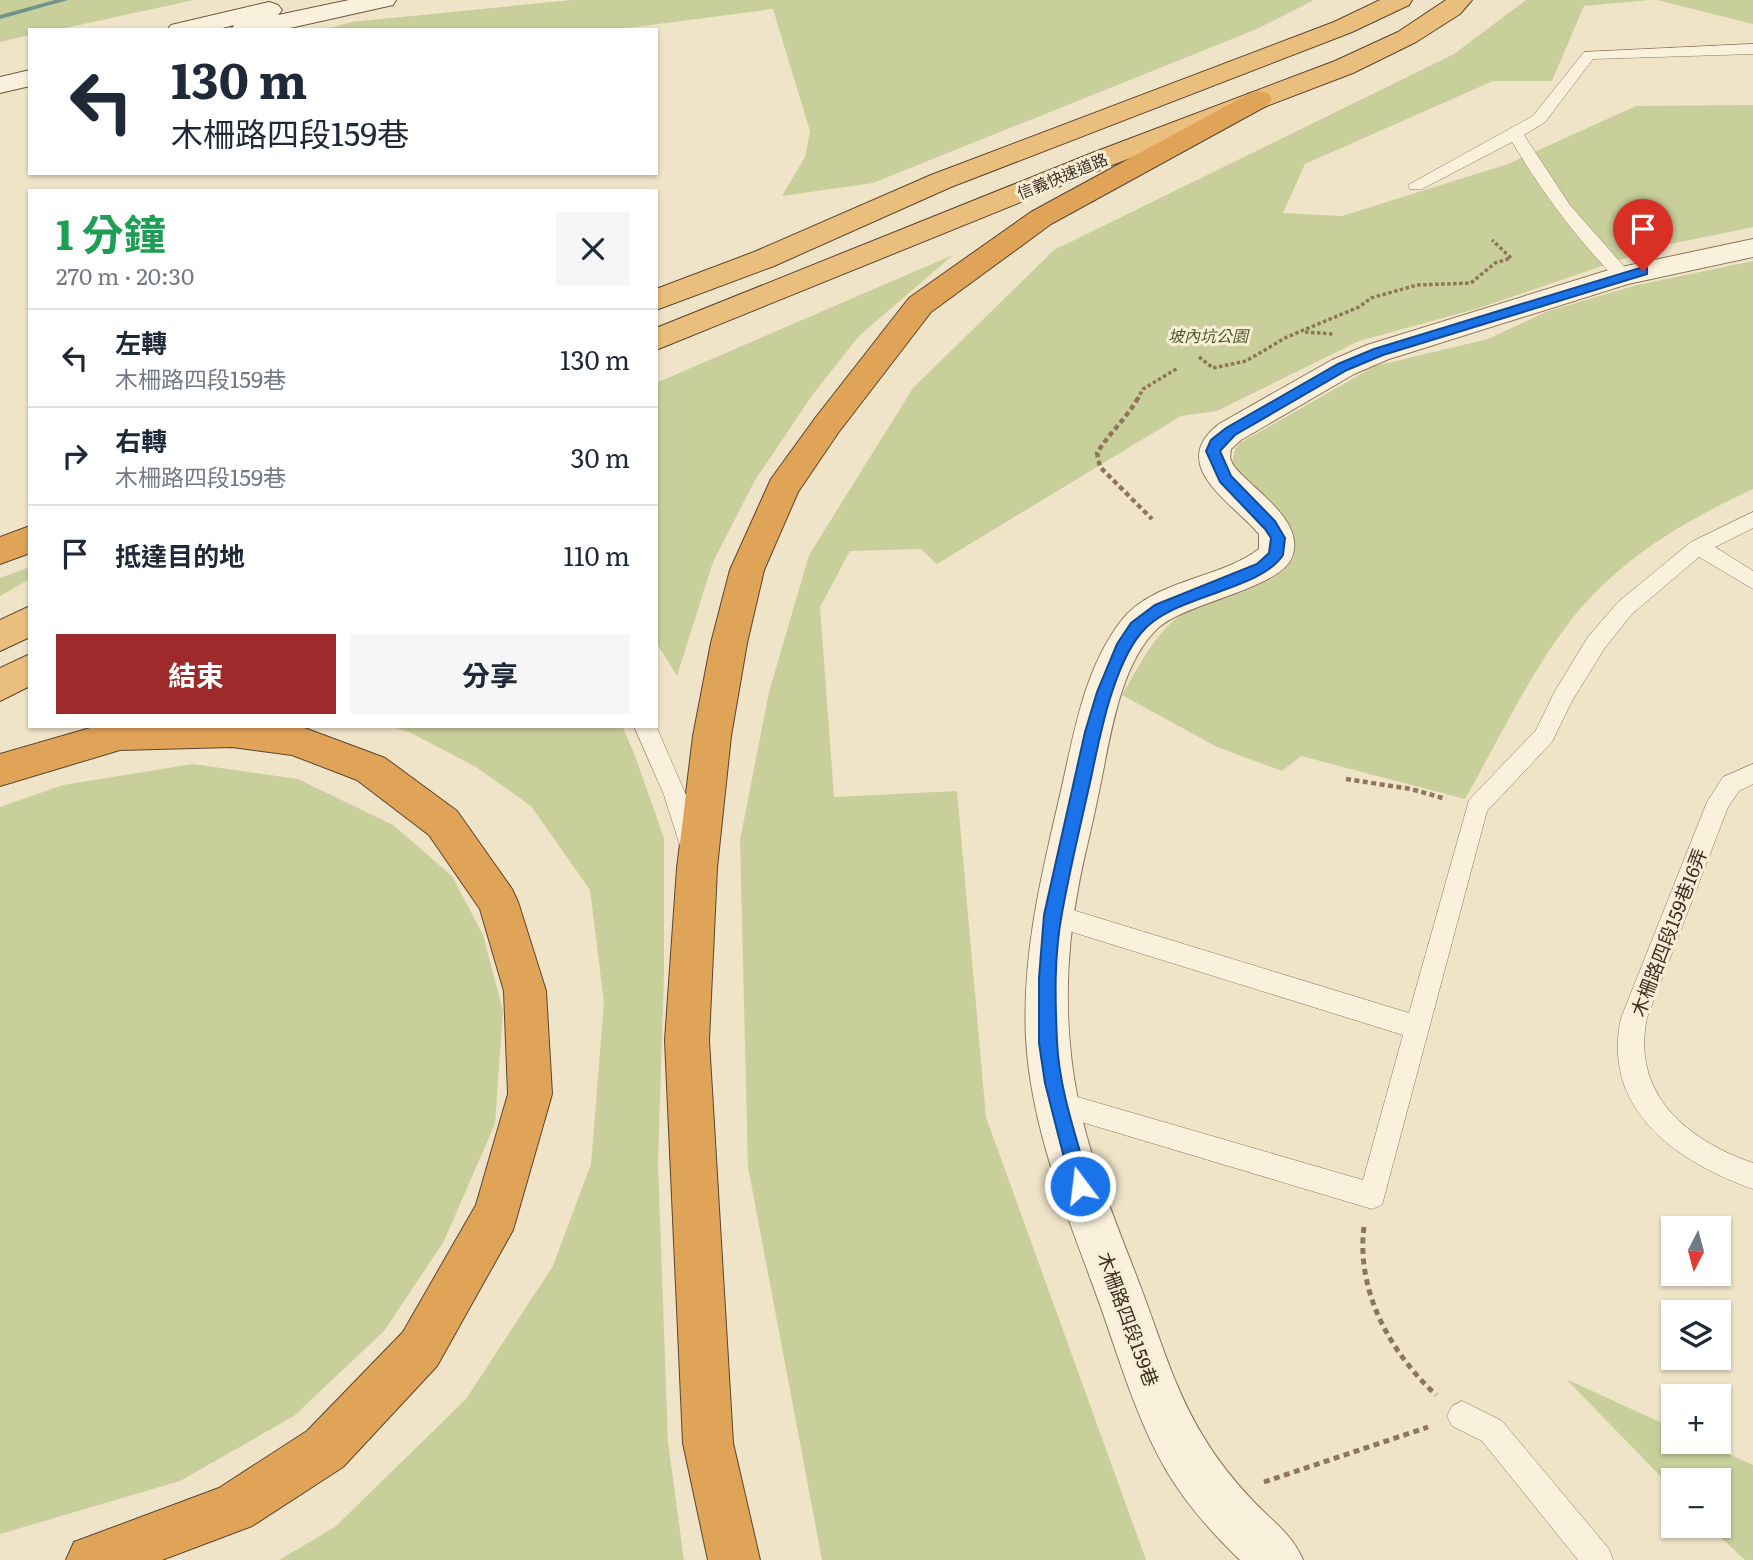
<!DOCTYPE html>
<html lang="zh-TW">
<head>
<meta charset="utf-8">
<style>
	:root { --surface:#fff; --page:#f6f6f7; --text:#1f2937; --muted:#747a83; --line:#e0e1e3; --accent:#9e2a2b }
	body { margin:0; font-family:Literata,"Noto Sans TC",serif; background:var(--page); color:var(--text); height:100vh; display:flex; flex-direction:column; font-size:26px; white-space:nowrap }
	* { box-sizing:border-box; margin:0 }
	p { font-size:23px; color:var(--muted) }
	.icon { flex:none; width:38px; height:38px; fill:none; stroke:currentColor; stroke-width:2; stroke-linecap:round; stroke-linejoin:round }
	.map { position:relative; flex:1; overflow:hidden }
	.side { position:absolute; left:28px; top:189px; width:630px; height:539px; display:flex; flex-direction:column; background:var(--surface); border-radius:0px; box-shadow:0 2px 5px #0004 }
	.side>* { flex:none }
	.hud { position:absolute; left:28px; top:28px; width:630px; height:147px; border-radius:0px; box-shadow:0 2px 5px #0004; background:#fff; color:var(--text); overflow:hidden }
	.needle { width:46px; rotate:186deg }
	.tools { position:absolute; left:1661px; top:1216px; display:grid; gap:14px }
	.tools a { display:grid; place-items:center; width:70px; height:70px; border-radius:0px; background:var(--surface); box-shadow:0 2px 5px #0004; font-size:35px }
	.pin { position:absolute; display:grid; place-items:center; width:60px; height:60px; color:#fff; margin:-72px -30px; border-radius:50% 50% 50% 0; rotate:-45deg; box-shadow:0 0 7px #0007 }
	.pin .icon { rotate:45deg }
	.me { position:absolute; width:77px; margin:-38px; rotate:345deg; stroke-linejoin:round; filter:drop-shadow(0 0 5px #0008) }
	.turn { display:flex; align-items:center; gap:24px; height:147px; padding:0 28px; font-size:32px }
	.turn .icon { width:91px; height:91px; stroke-width:2.5 }
	.turn b { display:block; font-size:49px; line-height:60px }
	.round { display:grid; place-items:center; flex:none; width:74px; height:74px; border-radius:0px; background:var(--page) }
	.overview { display:flex; align-items:center; justify-content:space-between; height:119px; padding:0 28px }
	h1 { font-size:42px; font-weight:700; line-height:52px; color:#1e9e55 }
	.primary-button { display:flex; gap:14px; margin-top:auto; padding:14px 28px }
	.primary-button a { flex:1; height:80px; border-radius:0px; background:var(--accent); color:#fff; font-size:28px; font-weight:700; line-height:80px; text-align:center }
	.primary-button a+a { background:var(--page); color:var(--text) }
	ul { padding:0; list-style:none }
	li { display:flex; align-items:center; gap:21px; height:98px; padding:0 28px; border-top:2px solid var(--line) }
	li div { flex:1 }
	li b { display:block; font-size:26px }
	li em { font-style:normal }
	.map>svg:first-child { display:block }
</style>
</head>
<body>
<div class="map">
<svg width="1753" height="1560" viewBox="0 0 1753 1560">
	<rect width="100%" height="100%" fill="#f0e4c8"/>
	<!-- green -->
	<g fill="#c9cf9b">
		<path d="M0,0H194L56,30H30V35L0,42Z"/>
		<path d="M572,0H1314L1257,29L873,183L782,196L805,157L810,131L773,9L612,30H323L351,22Z"/>
		<path d="M1526,0H1650L1584,6L1552,81H1493L1305,164L1283,213L1342,216L1508,164L1636,106L1753,105V227L1661,246L1476,309L1359,341L1217,411L1181,416L937,564L921,549L850,551L820,607L834,797L957,791L986,1117L1146,1560H822L748,1167L740,840L769,692L809,555L913,388L1054,250L1454,54Z"/>
		<path d="M1657,0H1753V24Z"/>
		<path d="M953,255L858,337L811,397L754,482L713,562L677,676L656,642V383Z"/>
		<path d="M1753,261V489C1680,523 1614,562 1565,628C1527,679 1497,743 1465,799L1301,756L1282,771L1217,747L1122,695C1138,668 1156,630 1184,613C1220,591 1268,596 1294,557L1292,528L1276,508L1232,465L1235,449L1240,443L1375,366L1488,339L1548,311L1637,285Z"/>
		<path d="M30,567V579L0,596V578Z"/>
		<path d="M389,726H622L634,753L664,838V973L658,1163L668,1442L684,1560H279L335,1527L466,1399L553,1266L591,1164L604,1003L590,890L531,806L476,767L409,732Z"/>
		<path d="M193,764L298,779L393,825L452,876L483,935L503,1011L495,1124L444,1241L384,1331L294,1416L180,1481L0,1534V807L63,785Z"/>
		<path d="M1566,1379L1673,1428V1442H1703L1753,1465V1560H1745L1709,1526H1718V1480H1673V1489Z"/>
	</g>
	<g fill="none" stroke-linecap="round" stroke-linejoin="round">
		<!-- stream -->
		<path fill="#6f938a" fill-rule="evenodd" d="M55,0H68L0,19V15Z"/>
		<!-- service casing -->
		<g stroke="#8d765c" stroke-width="1">
			<g id="service">
				<path d="M1753,44V54L1593,59L1545,122L1524,135L1570,205L1629,272L1632,276L1629,280H1617C1576,238 1542,192 1512,142L1422,189H1410L1408,185L1533,116L1584,52Z"/>
				<path d="M1753,512V528L1715,547L1753,571V589L1699,557L1632,614L1604,649L1572,701L1552,742L1487,811L1382,1205L1372,1209L1048,1112L1044,1103L1048,1094L1057,1091L1363,1180L1403,1035L1053,926L1044,923L1041,915L1044,907L1053,904L1409,1013L1469,800L1536,730L1555,691L1588,637L1618,602L1691,542Z"/>
				<path d="M634,726H656L686,795L703,848L699,855L691,858L683,855L664,795Z"/>
				<path d="M1753,764V784L1739,791L1728,807L1647,1018C1631,1094 1687,1140 1753,1163V1189C1677,1162 1601,1110 1621,1018L1707,802L1723,777Z"/>
				<path d="M1462,1401L1502,1421L1609,1549L1613,1560H1578L1482,1441L1452,1426L1447,1416L1452,1406Z"/>
			</g>
		</g>
		<!-- minor casing -->
		<g stroke="#8d765c" stroke-width="2">
			<path id="minor" d="M1753,239V257L1628,284L1389,359L1354,374L1241,440L1231,449L1230,458L1233,465C1252,490 1306,520 1292,557C1280,589 1187,602 1158,628C1117,666 1109,748 1097,801C1091,831 1083,860 1078,889C1065,958 1064,1031 1078,1100C1091,1165 1118,1227 1141,1288C1160,1338 1175,1391 1203,1436C1217,1460 1235,1482 1254,1502C1273,1522 1292,1534 1303,1560H1240C1212,1533 1186,1504 1166,1470C1136,1418 1119,1358 1099,1302C1068,1216 1031,1130 1026,1038C1022,952 1042,873 1061,791C1074,734 1084,669 1121,621C1154,579 1218,580 1259,549V534C1232,502 1166,465 1219,424L1332,360L1367,345L1612,269Z"/>
		</g>
		<!-- secondary casing -->
		<g stroke="#6f573f" stroke-width="2">
			<g id="secondary">
				<path d="M349,0H396L393,5L281,30H231L234,25L215,30H167L171,25L269,2L278,5L282,10L278,15Z"/>
				<path d="M30,70V86L0,93V77Z"/>
			</g>
		</g>
		<!-- trunk casing -->
		<g stroke="#5b4430" stroke-width="2">
			<g id="trunk">
				<path d="M1380,0H1412L1409,5L1352,32L951,187L774,266L656,310V289L754,252L931,175L1334,22Z"/>
				<path d="M1446,0H1472L1460,14L1416,42L1353,73L1112,165L656,350V328L1092,153L1335,61L1398,32Z"/>
				<path d="M30,606V637L0,651V620Z"/>
				<path d="M30,654V686L0,701V668Z"/>
			</g>
		</g>
		<!-- motorway casing -->
		<g stroke="#5b4430" stroke-width="2">
			<g id="motorway">
				<path d="M1259,91L1268,93L1272,99L1268,105L1051,224L931,312L838,433L798,492L764,570L747,643L731,736L717,868L709,1040L733,1443L760,1560H708L683,1443L665,1040L677,868L693,736L711,643L730,570L771,479L816,417L909,298L1031,212L1250,93Z"/>
				<path d="M30,526V553L0,564V537Z"/>
				<path d="M97,726H299L385,758L457,811L512,889L518,902L546,991L552,1094L513,1230L437,1366L343,1467L252,1526L162,1560H66L74,1542L219,1488L307,1431L403,1332L476,1205L508,1094L504,991L480,909L429,835L357,780L292,755L232,747L120,750L0,786V754Z"/>
			</g>
		</g>
		<!-- path-far2 -->
		<g stroke="#8d765c" stroke-width="3.5" stroke-dasharray="3.5 2.5" stroke-linecap="butt">
			<path d="M1305,332L1334,334"/>
			<path d="M1199,357L1213,368L1246,361L1287,337L1359,307L1371,298L1417,285L1471,283L1495,263L1511,258L1492,240"/>
			<path d="M1137,400L1143,389L1178,368"/>
		</g>
		<!-- path-far1 -->
		<g stroke="#8d765c" stroke-width="4.5" stroke-dasharray="5 3.5" stroke-linecap="butt">
			<path d="M1138,398C1127,418 1109,433 1097,453L1100,467L1152,519"/>
			<path d="M1346,779L1411,789L1446,799"/>
		</g>
		<!-- path -->
		<g stroke="#8d765c" stroke-width="5" stroke-dasharray="6 4.5" stroke-linecap="butt">
			<path d="M1364,1227C1356,1291 1390,1352 1436,1395"/>
			<path d="M1264,1482L1428,1427"/>
		</g>
		<!-- service -->
		<use href="#service" fill="#faf1dc" fill-rule="evenodd"/>
		<!-- minor -->
		<use href="#minor" fill="#faf1dc" fill-rule="evenodd"/>
		<!-- secondary -->
		<use href="#secondary" fill="#faf1dc" fill-rule="evenodd"/>
		<!-- trunk -->
		<use href="#trunk" fill="#eabe7c" fill-rule="evenodd"/>
		<!-- motorway -->
		<use href="#motorway" fill="#e0a458" fill-rule="evenodd"/>
	</g>
	<!-- route -->
	<path fill="#1a73e8" stroke="#114b97" stroke-width="2" d="M1643,267L1647,268V274L1383,355L1347,370L1235,435L1220,451L1231,476L1275,521L1285,538L1283,555C1259,592 1173,594 1141,633C1113,667 1100,735 1091,778C1081,823 1070,868 1062,913C1054,955 1055,999 1057,1041C1059,1090 1077,1139 1090,1186L1087,1193L1080,1195L1073,1193L1045,1083L1039,1043V978L1044,915L1085,732L1097,692L1117,644L1131,623L1155,605L1257,564L1269,553L1271,538L1265,529L1220,482L1206,451L1211,440L1226,428L1338,364L1374,349Z"/>
	<g text-anchor="middle" dominant-baseline="central" stroke-width="6" stroke-linejoin="round" paint-order="stroke">
		<!-- far-street labels -->
		<g font-size="16" fill="#3d2e20" stroke="#f7eed8">
			<text transform="translate(1062 175) rotate(-22)">信義快速道路</text>
		</g>
		<!-- far-park labels -->
		<g font-size="16" font-style="italic" fill="#4d5a26" stroke="#f7eed8">
			<text x="1208" y="335">坡內坑公園</text>
		</g>
		<!-- street labels -->
		<g font-size="19" fill="#3d2e20" stroke="#f7eed8">
			<text transform="translate(1668 932) rotate(-69)">木柵路四段159巷16弄</text>
			<text transform="translate(1129 1319) rotate(70)">木柵路四段159巷</text>
		</g>
	</g>
</svg>
<div class="tools">
<a><svg class="needle" viewBox="-14 -14 28 28"><path d="M0-13l5 13h-10z" fill="#e53935"/><path d="M0 13l5-13h-10z" fill="#747a83"/></svg></a>
<a><svg class="icon" aria-label="layers" viewBox="0 0 24 24"><path d="M12 4l9 5-9 5-9-5zM3 14l9 5 9-5"/></svg></a>
<a>+</a>
<a>−</a>
</div>
<div class="pin" style="left:1643px;top:271px;background:#d93025"><svg class="icon" aria-label="arrive" viewBox="0 0 24 24"><path d="M6 21V4h12l-3 4 3 4H6"/></svg></div>
<svg class="me" style="left:1080px;top:1186px" viewBox="-20 -20 40 40"><circle r="17" fill="#1a73e8" stroke="#fff" stroke-width="3"/><path d="M0-11L8 9 0 5-8 9z" fill="#fff"/></svg>
<div class="hud">
<div class="turn"><svg class="icon" aria-label="left" viewBox="0 0 24 24"><path d="M17 20v-9H6M10 6l-5 5 5 5"/></svg><div><b>130 m</b>木柵路四段159巷</div></div>
</div>
<section class="side">
<div class="overview"><div><h1>1 分鐘</h1><p>270 m · 20:30</p></div><a class="round"><svg class="icon" aria-label="close" viewBox="0 0 24 24"><path d="M6 6l12 12M18 6L6 18"/></svg></a></div>
<ul>
<li><svg class="icon" aria-label="left" viewBox="0 0 24 24"><path d="M17 20v-9H6M10 6l-5 5 5 5"/></svg><div><b>左轉</b><p>木柵路四段159巷</p></div><em>130 m</em></li>
<li><svg class="icon" aria-label="right" viewBox="0 0 24 24"><path d="M7 20v-9h11M14 6l5 5-5 5"/></svg><div><b>右轉</b><p>木柵路四段159巷</p></div><em>30 m</em></li>
<li><svg class="icon" aria-label="arrive" viewBox="0 0 24 24"><path d="M6 21V4h12l-3 4 3 4H6"/></svg><div><b>抵達目的地</b></div><em>110 m</em></li>
</ul>
<div class="primary-button"><a>結束</a><a>分享</a></div>
</section>
</div>
</body>
</html>
